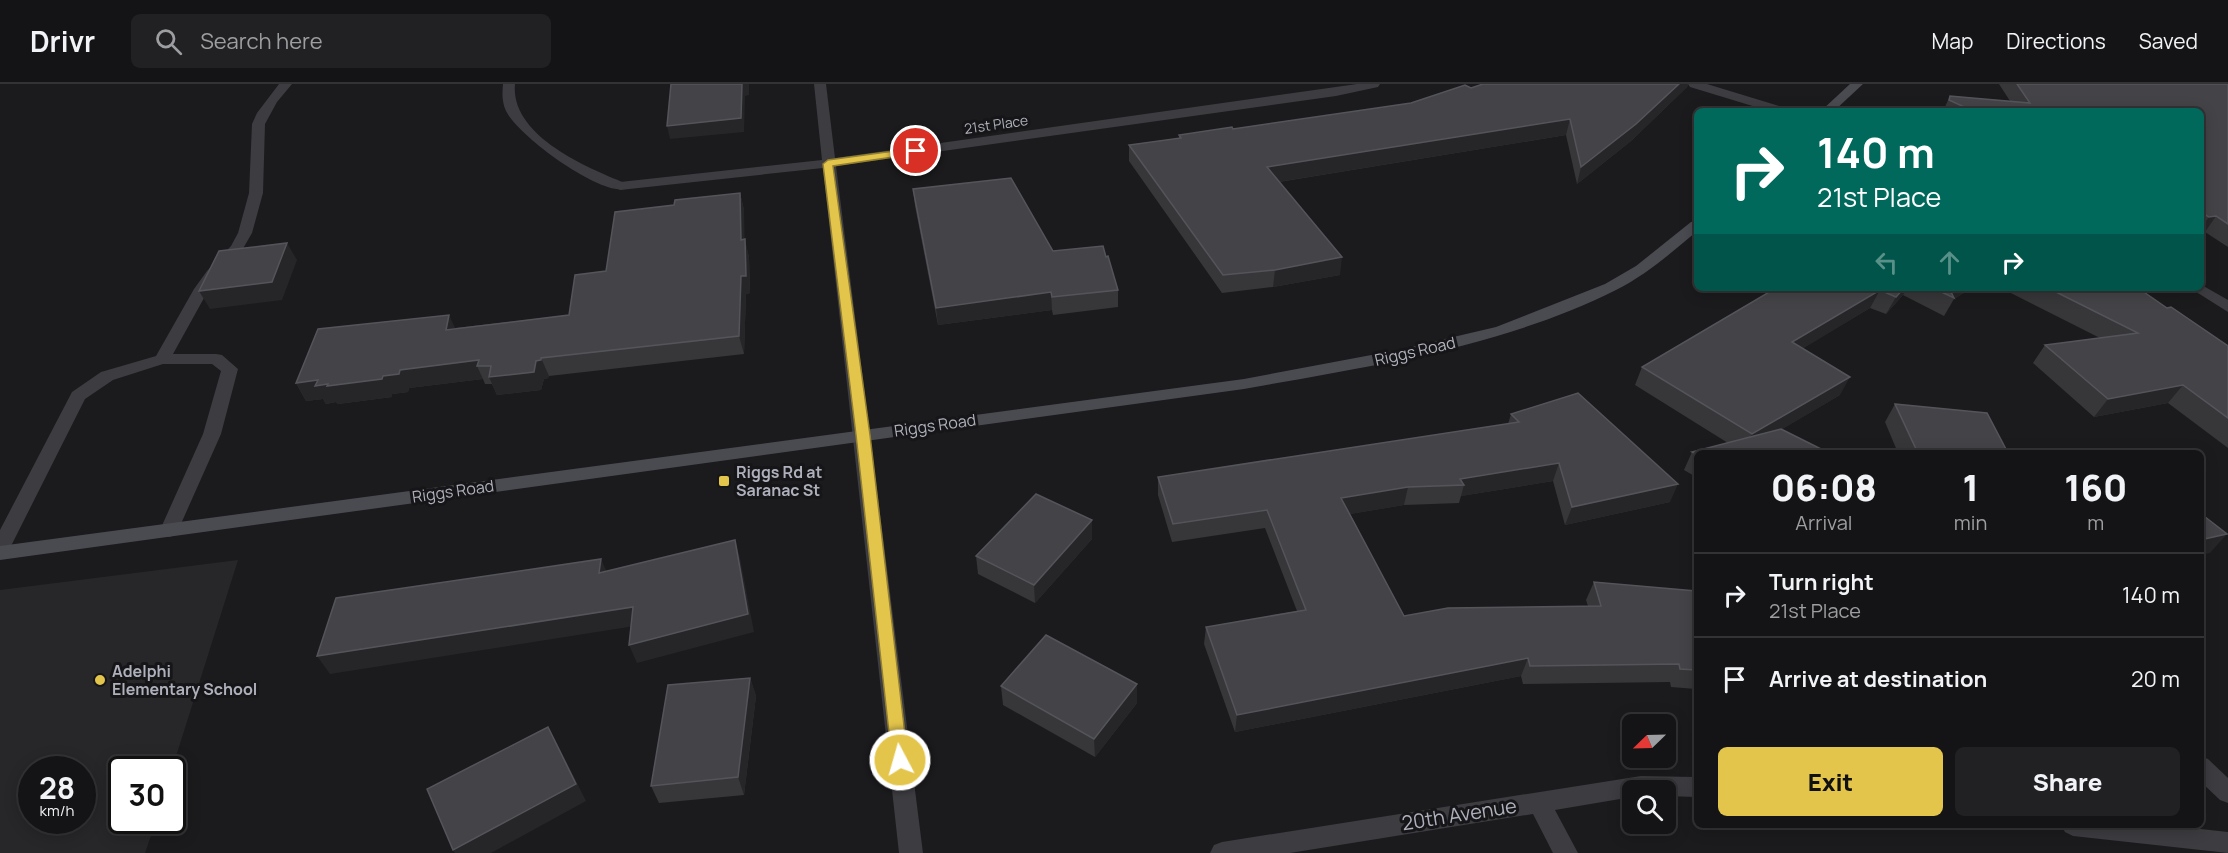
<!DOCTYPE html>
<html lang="en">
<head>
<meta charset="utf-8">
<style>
	:root { --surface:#141416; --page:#212123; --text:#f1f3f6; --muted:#9d9ea1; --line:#333335; --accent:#e4c54b }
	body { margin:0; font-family:Manrope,sans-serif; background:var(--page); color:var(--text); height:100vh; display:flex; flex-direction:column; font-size:22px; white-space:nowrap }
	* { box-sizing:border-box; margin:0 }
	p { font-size:20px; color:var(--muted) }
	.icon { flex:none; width:33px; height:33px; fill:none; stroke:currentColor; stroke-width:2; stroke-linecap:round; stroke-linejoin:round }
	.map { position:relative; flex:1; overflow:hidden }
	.panel { position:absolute; left:1694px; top:366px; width:510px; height:378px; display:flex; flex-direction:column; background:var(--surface); border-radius:9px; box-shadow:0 3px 15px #0003,0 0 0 2px var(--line) }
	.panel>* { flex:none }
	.hud { position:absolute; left:1694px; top:24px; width:510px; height:183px; border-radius:9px; box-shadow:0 3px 15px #0003,0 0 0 2px var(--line); background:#00695c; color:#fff; overflow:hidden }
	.needle { width:39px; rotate:247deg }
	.tools { position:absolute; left:1622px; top:630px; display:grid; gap:12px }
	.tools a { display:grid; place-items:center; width:54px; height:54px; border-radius:9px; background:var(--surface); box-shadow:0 3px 15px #0003,0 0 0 2px var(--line); font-size:30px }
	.speed { position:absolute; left:18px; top:672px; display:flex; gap:12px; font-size:30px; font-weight:700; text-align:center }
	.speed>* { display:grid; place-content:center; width:78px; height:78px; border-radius:50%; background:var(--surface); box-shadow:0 3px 15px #0003,0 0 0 2px var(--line); line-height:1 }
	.speed small { font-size:15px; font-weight:400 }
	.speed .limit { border:3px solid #111; border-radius:9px; background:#fff; color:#111 }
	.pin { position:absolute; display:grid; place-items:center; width:51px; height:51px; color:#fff; margin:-26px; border:3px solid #fff; border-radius:50%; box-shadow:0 2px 6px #0007 }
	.me { position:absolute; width:66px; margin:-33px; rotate:354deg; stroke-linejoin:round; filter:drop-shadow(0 0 4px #0008) }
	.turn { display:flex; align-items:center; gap:21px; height:126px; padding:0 24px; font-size:27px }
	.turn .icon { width:78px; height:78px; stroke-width:2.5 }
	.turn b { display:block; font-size:42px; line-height:51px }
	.lanes { display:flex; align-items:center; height:57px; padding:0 24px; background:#0003; justify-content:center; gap:30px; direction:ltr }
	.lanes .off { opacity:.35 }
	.eta { display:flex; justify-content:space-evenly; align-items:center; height:102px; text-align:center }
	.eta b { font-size:36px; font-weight:800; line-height:42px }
	.button { display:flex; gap:12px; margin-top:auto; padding:12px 24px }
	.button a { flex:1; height:69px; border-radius:9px; background:var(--accent); color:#111; font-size:24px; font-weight:800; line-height:69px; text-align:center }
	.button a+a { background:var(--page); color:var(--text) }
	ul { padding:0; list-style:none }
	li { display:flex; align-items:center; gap:18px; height:84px; padding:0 24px; border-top:2px solid var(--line) }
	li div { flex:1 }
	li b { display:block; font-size:22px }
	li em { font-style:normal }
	header { display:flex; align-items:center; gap:36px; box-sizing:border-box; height:84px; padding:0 30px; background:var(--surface); border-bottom:2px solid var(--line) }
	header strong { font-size:28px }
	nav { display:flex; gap:33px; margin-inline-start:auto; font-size:21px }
	.search { width:420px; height:54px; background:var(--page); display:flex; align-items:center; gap:15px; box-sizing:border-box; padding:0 21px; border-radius:9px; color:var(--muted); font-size:22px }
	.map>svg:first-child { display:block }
</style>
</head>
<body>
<header>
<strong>Drivr</strong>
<div class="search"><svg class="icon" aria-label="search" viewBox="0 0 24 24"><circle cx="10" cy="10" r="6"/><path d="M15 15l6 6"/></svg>Search here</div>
<nav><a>Map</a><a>Directions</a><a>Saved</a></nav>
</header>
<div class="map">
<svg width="2228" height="769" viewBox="0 0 2228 769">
	<rect width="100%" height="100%" fill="#1b1b1d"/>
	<!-- built -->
	<path fill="#272729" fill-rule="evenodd" d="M238,476L172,685L122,686V736L156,737L145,769H0V506ZM32,686H82V736H32Z"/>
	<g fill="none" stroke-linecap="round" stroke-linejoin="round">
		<!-- service -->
		<g fill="#3c3c41" fill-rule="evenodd">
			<path d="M279,0H292L277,18L265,40L263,109L252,149L241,168L209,205L173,270H216L222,271L238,285L221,350L176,451L169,453L162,451L160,446L203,350L221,287L212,280H163L113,296L85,315L10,464L7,469L0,471V446L72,308L101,288L156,272L194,205L207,187L231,162L238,149L249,109L252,40L257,29Z"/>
			<path d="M503,0H515C510,51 585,83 625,99L627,102L625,105C599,111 518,52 506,27C502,18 502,10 503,0Z"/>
		</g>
		<!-- minor -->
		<g fill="#3c3c41" fill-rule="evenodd">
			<path d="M814,0H826L835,74L1357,0H1380L1378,3L1336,12L836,82L923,769H899L823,84L620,106L613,102L620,98L822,76Z"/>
			<path d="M1688,0H1707L1786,24L1788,27H1769L1690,3Z"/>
			<path d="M2200,200L2228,216V228L2190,204H2200Z"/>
			<path d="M2200,672L2208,675L2228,694V719L2220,716L2200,697Z"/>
			<path d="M1641,692L1696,693V713L1665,712V706H1632V713L1555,726L1578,769H1553L1533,730L1290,769H1210L1214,761L1222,758Z"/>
			<path d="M2061,741H2165L2228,748V769L2073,752L2065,748Z"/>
		</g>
		<!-- secondary -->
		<g fill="#4a4b51" fill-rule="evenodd">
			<path d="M1850,0H1863L1834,27H1821Z"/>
			<path d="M1696,137V148C1671,169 1646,191 1616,206C1500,264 1370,282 1244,305L0,476V462L1244,295L1398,266L1496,243L1605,200L1636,182L1691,138Z"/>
		</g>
	</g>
	<!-- wall -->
	<g fill="#37373a">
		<path d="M1483,0H1688L1687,3L1631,57L1577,100L1566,51L1279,98L1340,191L1273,203L1222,209L1129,77V61L1179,54V51L1233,45L1411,19L1471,4Z"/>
		<path d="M1999,0H2228V163L2205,148L2200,149V27H1943L1950,12L2010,17Z"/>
		<path d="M913,105L1053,167L1106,173L1118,206V223L1053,231L1052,226L938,241L915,122Z"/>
		<path d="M740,109L744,126V155L749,173L750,209L746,210L744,270L549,292L548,294L544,295L541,306L497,311L492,300H485L483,295L409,304L408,308L392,310V313L338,320L336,318L326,320L323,315L306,317L296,299L455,244L569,231L606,187Z"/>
		<path d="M1776,204H1972L1954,215L1944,232L1903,211L1886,230L1870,224L1803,264L1840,311L1782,345L1696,369V393L1684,386L1692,368L1728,359L1635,301L1642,283Z"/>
		<path d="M2001,204H2138L2167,224L2228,262V364L2168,319L2094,333L2033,279L2045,261L2100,254Z"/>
		<path d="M1895,320L2008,369H1898L1885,338Z"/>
		<path d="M1511,330L1670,418L1565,441L1553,397L1461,412L1459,419L1404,421L1350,430L1404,532L1588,522L1586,516L1594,498L1696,507V605L1671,603L1670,598L1523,600L1521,592L1235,648L1204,560L1206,543L1297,527L1265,444L1172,458L1158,411V393L1508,340Z"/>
		<path d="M1092,436V455L1035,519L978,490L976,472Z"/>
		<path d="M750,594L756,612L744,711L659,719L651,702Z"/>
		<path d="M1001,602L1137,619L1095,673L1003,621Z"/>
	</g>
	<!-- shaded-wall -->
	<g fill="#262628">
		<path d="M742,0H749V11L745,12L744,48L670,55L667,42Z"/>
		<path d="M1679,0H1688L1687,3L1631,57L1577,100L1581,83Z"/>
		<path d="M1570,35L1566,51L1266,100L1267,83Z"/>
		<path d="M740,109L744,126L745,173L741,156Z"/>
		<path d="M2216,132L2205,148L2200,149V145L2209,133Z"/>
		<path d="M745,155L749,173L750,209L746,210L744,270L739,252L741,192Z"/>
		<path d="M287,159L297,176L282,216L210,225L199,207Z"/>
		<path d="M1342,173L1340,191L1273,203L1275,186Z"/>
		<path d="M1904,204H1907L1903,211L1886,230L1896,213Z"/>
		<path d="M1956,204H1972L1954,215V214L1951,212Z"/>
		<path d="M1880,206L1870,224L1784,276L1792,258Z"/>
		<path d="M1051,208L1052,226L938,241L936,224Z"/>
		<path d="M449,231L457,248L446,246Z"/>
		<path d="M541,274L549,292L548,294L544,295L541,306L497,311L489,293L536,277Z"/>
		<path d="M479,276L477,282L483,295L409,304L408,308L392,310V313L338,320L336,318L326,320L323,315L306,317L296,299L318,296L383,292L400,286Z"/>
		<path d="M1850,293L1840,311L1743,368L1752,350Z"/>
		<path d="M2183,301L2168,319L2094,333L2108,315Z"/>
		<path d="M1559,379L1553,397L1461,412L1464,401L1460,395Z"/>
		<path d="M1678,400L1670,418L1565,441L1572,423Z"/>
		<path d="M1408,403L1404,421L1338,432L1341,414Z"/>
		<path d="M1092,436V455L1035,519L1034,501Z"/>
		<path d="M2227,450L2210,469L2200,471V456Z"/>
		<path d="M735,456L740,474L754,548L637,579L629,561Z"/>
		<path d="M601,475L609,493L599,489Z"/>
		<path d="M633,523L641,541L330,590L317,572Z"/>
		<path d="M1528,574L1521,592L1235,648L1237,631Z"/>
		<path d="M750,594L756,612L744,711L738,693Z"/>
		<path d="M1137,600V619L1095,673L1094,655Z"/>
		<path d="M548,643L558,661L586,717L491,769H455L453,766Z"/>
	</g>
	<!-- building -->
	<g fill="#444448" stroke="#54555a" stroke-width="1.5">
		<path d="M671,0H742L741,34L667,42Z"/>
		<path d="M1483,0H1679L1636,40L1581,83L1570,35L1267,83L1342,173L1275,186L1223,191L1129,61L1181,54L1179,51L1232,43L1233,45L1411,19L1465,1L1471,4Z"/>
		<path d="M2017,0H2228V140L2216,132L2209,133L2200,128V27H1973L1949,16L1950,12L2030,19Z"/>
		<path d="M1011,94L1053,167L1103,162L1106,173L1108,172L1118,206L1052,213L1051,208L936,224L913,105Z"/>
		<path d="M740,109L741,156L745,155L746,192H741L739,252L541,274V276L536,277L534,288L489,293L491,282H477L479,276L400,286L399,290L383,292L382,295L327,302L328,300L315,302L318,296L296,299L318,245L449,231L446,246L569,231L575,191L606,187L615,128L674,121L675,116Z"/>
		<path d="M287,159L272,198L199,207L219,167Z"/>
		<path d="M1776,204H1904L1896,213L1880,206L1792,258L1850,293L1752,350L1642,283Z"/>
		<path d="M1933,204H1949L1954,214Z"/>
		<path d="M2048,204H2138L2167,224L2171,223L2228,262V334L2183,301L2108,315L2045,261L2138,249Z"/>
		<path d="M1578,309L1678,400L1572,423L1559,379L1460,395L1464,401L1408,403L1341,414L1404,532L1448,524L1601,522L1594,498L1696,507V586L1680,585L1679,580L1530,582L1528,574L1237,631L1206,543L1306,526L1267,426L1173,440L1158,393L1519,338L1511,330Z"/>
		<path d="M1895,320L1987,329L2008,369H1931L1917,367Z"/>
		<path d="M1781,345L1829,369H1696V370L1692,368Z"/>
		<path d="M1036,410L1092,436L1034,501L976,472Z"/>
		<path d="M2200,429L2227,450L2200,456Z"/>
		<path d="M735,456L748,530L629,561L633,523L317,572L336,514L601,475L599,489Z"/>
		<path d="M1046,551L1137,600L1094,655L1001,602Z"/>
		<path d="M750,594L738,693L651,702L668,601Z"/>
		<path d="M548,643L576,700L453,766L427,705Z"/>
	</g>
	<!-- route -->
	<path fill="#e4c54b" stroke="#948031" stroke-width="1.5" d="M916,64L920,65V69L833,82L870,351L908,676L906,681L900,683L894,681L892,676L856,351L823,80L828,76Z"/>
	<!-- markers -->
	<g fill="#e4c54b" stroke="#161518" stroke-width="2">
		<rect x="718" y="391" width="12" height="12" rx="3"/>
		<circle cx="100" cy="596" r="6"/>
	</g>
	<g text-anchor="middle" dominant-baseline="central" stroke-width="6" stroke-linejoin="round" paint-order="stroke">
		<!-- far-street labels -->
		<g font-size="14" fill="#aeb0bb" stroke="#161518">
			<text transform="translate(996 40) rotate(-8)">21st Place</text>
		</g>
		<!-- street labels -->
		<g font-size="16" fill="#aeb0bb" stroke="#161518">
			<text transform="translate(1415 267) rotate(-13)">Riggs Road</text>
			<text transform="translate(935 341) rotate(-8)">Riggs Road</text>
			<text transform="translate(453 407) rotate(-8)">Riggs Road</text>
		</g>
		<!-- poi labels -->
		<g font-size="16" font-weight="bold" fill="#aeb0bb" stroke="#161518" text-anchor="start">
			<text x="736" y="388">Riggs Rd at<tspan x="736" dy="18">Saranac St</tspan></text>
			<text x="112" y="587">Adelphi<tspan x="112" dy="18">Elementary School</tspan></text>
		</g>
		<!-- near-street labels -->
		<g font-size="20" fill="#aeb0bb" stroke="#161518">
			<text transform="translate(1459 730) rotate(-9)">20th Avenue</text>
		</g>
	</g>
</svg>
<div class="tools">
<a><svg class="needle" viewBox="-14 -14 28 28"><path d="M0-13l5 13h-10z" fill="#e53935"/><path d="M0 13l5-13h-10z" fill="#9d9ea1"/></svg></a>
<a><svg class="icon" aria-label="search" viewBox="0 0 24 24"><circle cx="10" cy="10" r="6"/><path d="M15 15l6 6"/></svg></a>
</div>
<div class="speed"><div>28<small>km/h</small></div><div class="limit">30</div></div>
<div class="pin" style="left:916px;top:67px;background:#d93025"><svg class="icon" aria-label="arrive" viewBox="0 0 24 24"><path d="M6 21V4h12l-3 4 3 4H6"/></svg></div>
<svg class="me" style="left:900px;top:676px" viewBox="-20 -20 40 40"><circle r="17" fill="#e4c54b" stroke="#fff" stroke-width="3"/><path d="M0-11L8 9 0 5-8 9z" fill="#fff"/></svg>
<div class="hud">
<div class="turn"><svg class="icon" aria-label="right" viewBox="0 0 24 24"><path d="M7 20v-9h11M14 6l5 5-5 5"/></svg><div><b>140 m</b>21st Place</div></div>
<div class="lanes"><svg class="icon off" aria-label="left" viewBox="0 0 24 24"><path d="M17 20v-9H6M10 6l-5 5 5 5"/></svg><svg class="icon off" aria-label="ahead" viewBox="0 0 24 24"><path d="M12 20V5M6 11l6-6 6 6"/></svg><svg class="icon" aria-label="right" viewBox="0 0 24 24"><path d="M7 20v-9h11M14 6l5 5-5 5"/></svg></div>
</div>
<section class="panel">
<div class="eta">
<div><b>06:08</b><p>Arrival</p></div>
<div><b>1</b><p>min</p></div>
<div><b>160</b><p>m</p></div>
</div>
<ul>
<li><svg class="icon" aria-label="right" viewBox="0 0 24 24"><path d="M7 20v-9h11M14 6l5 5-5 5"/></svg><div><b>Turn right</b><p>21st Place</p></div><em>140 m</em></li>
<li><svg class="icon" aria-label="arrive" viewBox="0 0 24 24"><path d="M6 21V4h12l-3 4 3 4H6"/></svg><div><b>Arrive at destination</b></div><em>20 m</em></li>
</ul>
<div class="button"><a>Exit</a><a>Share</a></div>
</section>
</div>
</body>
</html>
